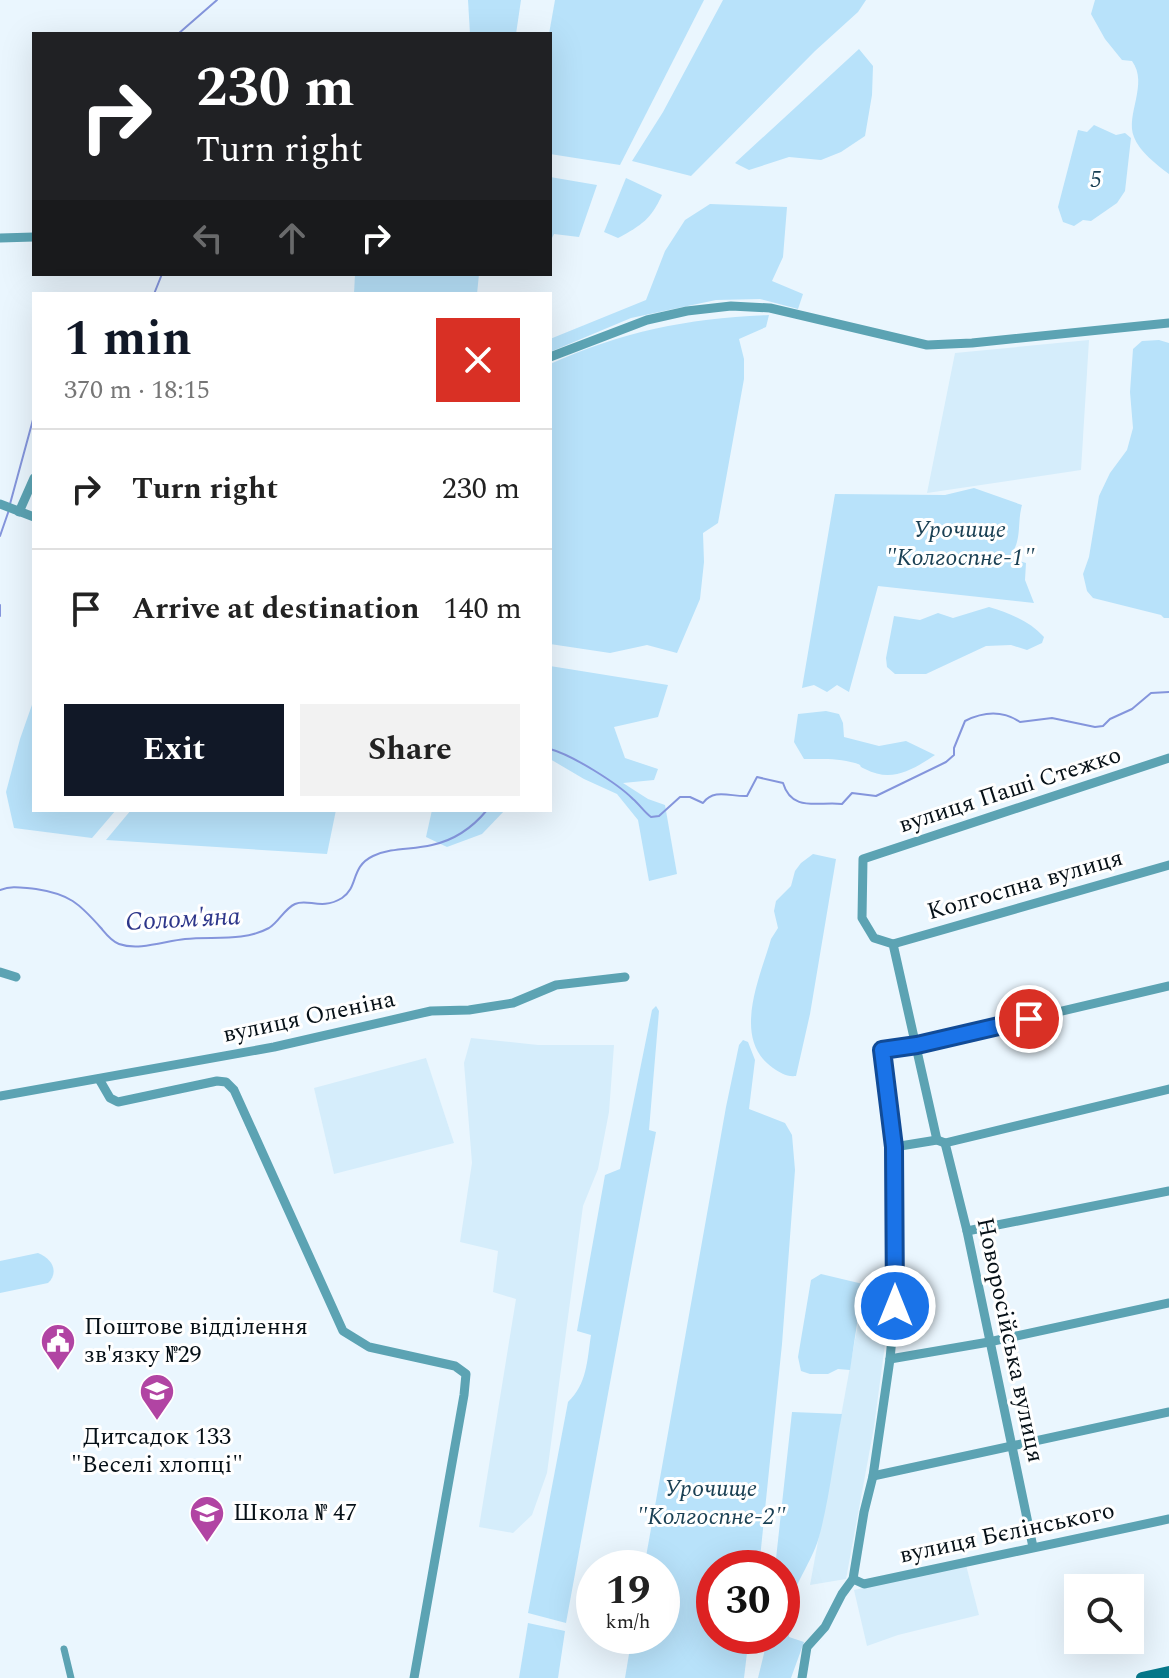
<!DOCTYPE html>
<html lang="en">
<head>
<meta charset="utf-8">
<style>
	:root { --surface:#fff; --page:#f2f2f2; --text:#222; --muted:#767676; --line:#e0e0e0; --accent:#111827 }
	body { margin:0; font-family:Spectral,serif; background:var(--page); color:var(--text); height:100vh; display:flex; flex-direction:column; font-size:30px; white-space:nowrap }
	* { box-sizing:border-box; margin:0 }
	p { font-size:26px; color:var(--muted) }
	.icon { flex:none; width:44px; height:44px; fill:none; stroke:currentColor; stroke-width:2; stroke-linecap:round; stroke-linejoin:round }
	.map { position:relative; flex:1; overflow:hidden }
	.side { position:absolute; left:32px; top:292px; width:520px; height:520px; display:flex; flex-direction:column; background:var(--surface); border-radius:0px; box-shadow:0 8px 32px #0002 }
	.side>* { flex:none }
	.top-card { position:absolute; left:32px; top:32px; width:520px; height:244px; border-radius:0px; box-shadow:0 8px 32px #0002; background:#202124; color:#fff; overflow:hidden }
	.controls { position:absolute; left:1064px; top:1574px; display:grid; gap:16px }
	.controls a { display:grid; place-items:center; width:80px; height:80px; border-radius:0px; background:var(--surface); box-shadow:0 8px 32px #0002; font-size:40px }
	.speed { position:absolute; left:576px; top:1550px; display:flex; gap:16px; font-size:40px; font-weight:700; text-align:center }
	.speed>* { display:grid; place-content:center; width:104px; height:104px; border-radius:50%; background:var(--surface); box-shadow:0 8px 32px #0002; line-height:1 }
	.speed small { font-size:20px; font-weight:400 }
	.speed .limit { border:12px solid #d22; background:#fff; color:#111 }
	.pin { position:absolute; display:grid; place-items:center; width:68px; height:68px; color:#fff; margin:-34px; border:4px solid #fff; border-radius:50%; box-shadow:0 2px 8px #0007 }
	.me { position:absolute; width:88px; margin:-44px; rotate:0deg; stroke-linejoin:round; filter:drop-shadow(0 0 6px #0008) }
	.turn { display:flex; align-items:center; gap:28px; height:168px; padding:0 32px; font-size:36px }
	.turn .icon { width:104px; height:104px; stroke-width:2.5 }
	.turn b { display:block; font-size:56px; line-height:68px }
	.lanes { display:flex; align-items:center; height:76px; padding:0 32px; background:#0003; justify-content:center; gap:40px; direction:ltr }
	.lanes .off { opacity:.35 }
	.round { display:grid; place-items:center; flex:none; width:84px; height:84px; border-radius:0px; background:var(--page) }
	.overview { display:flex; align-items:center; justify-content:space-between; height:136px; padding:0 32px }
	h1 { font-size:48px; font-weight:700; line-height:60px; color:var(--accent) }
	.button { display:flex; gap:16px; margin-top:auto; padding:16px 32px }
	.button a { flex:1; height:92px; border-radius:0px; background:var(--accent); color:#fff; font-size:32px; font-weight:700; line-height:92px; text-align:center }
	.button a+a { background:var(--page); color:var(--text) }
	ul { padding:0; list-style:none }
	li { display:flex; align-items:center; gap:24px; height:120px; padding:0 32px; border-top:2px solid var(--line) }
	li div { flex:1 }
	li b { display:block; font-size:30px }
	li em { font-style:normal }
	.map>svg:first-child { display:block }
</style>
</head>
<body>
<div class="map">
<svg width="1169" height="1678" viewBox="0 0 1169 1678">
	<rect width="100%" height="100%" fill="#eaf6fe"/>
	<!-- built -->
	<g fill="#d5edfb">
		<path d="M1089,340L1081,470L927,493L955,353Z"/>
		<path d="M471,1038L538,1045H614L609,1112L598,1169L583,1206L547,1473L532,1515L513,1533L479,1527L516,1299L493,1292L498,1251L460,1242L472,1163L464,1063Z"/>
		<path d="M426,1058L454,1143L334,1174L314,1088Z"/>
		<path d="M861,1307L889,1314L874,1427L846,1579L810,1585Z"/>
		<path d="M966,1565L979,1615L898,1635L867,1646L854,1590Z"/>
	</g>
	<!-- green -->
	<g fill="#b8e2fa">
		<path d="M468,0H521L516,34H470Z"/>
		<path d="M555,0H704L620,165L550,154L549,34Z"/>
		<path d="M723,0H866L858,12L815,51L691,176L632,161L663,112Z"/>
		<path d="M1095,0H1169V174C1157,165 1139,151 1134,137C1125,115 1149,84 1132,61L1122,60L1105,39L1091,14Z"/>
		<path d="M859,49L873,66L872,95L865,136L841,152L821,160L789,157L749,170L735,163Z"/>
		<path d="M1094,125L1116,135L1125,133L1131,138L1125,191L1117,203L1091,221L1083,220L1074,226L1063,222L1058,207L1078,130L1087,132Z"/>
		<path d="M550,177L597,185L579,237L554,234L550,242Z"/>
		<path d="M626,178L662,195C651,219 642,225 618,238L604,232Z"/>
		<path d="M710,204L787,207L783,257L772,281L803,294L798,309L760,299L716,300L631,318L550,352V339L646,300L665,251L685,220Z"/>
		<path d="M355,274H479L477,294H354Z"/>
		<path d="M769,315L766,327L739,339L744,359V379L718,523L703,533L704,562L700,599L677,653L647,645L610,653L550,644V364C624,331 689,318 769,315Z"/>
		<path d="M1159,340L1169,343V618H1164L1161,615L1093,598L1087,591L1083,574L1089,557L1099,496L1110,473L1127,450L1133,428L1130,392L1133,349L1142,341Z"/>
		<path d="M974,488L1022,505C1017,523 1022,538 1012,553L1016,560L1026,563L1025,580L1034,603L878,586L849,692L837,685L827,692L814,685L802,688L835,494L945,495Z"/>
		<path d="M989,607C1009,613 1030,621 1044,637L1042,643L1027,650L1011,645L986,646L926,674H895L887,667L886,658L894,616L920,620L938,613L953,618Z"/>
		<path d="M550,666L668,685L658,717L614,727L625,758L658,769L654,780L623,783L648,799L665,805L677,874L649,881L638,820L617,794L584,779L550,759Z"/>
		<path d="M34,699V810H116L92,838L14,828L6,792L20,739Z"/>
		<path d="M826,711L839,714L843,723L844,737L879,746L906,741L935,755C912,770 892,783 865,769C856,765 865,766 855,763C839,758 821,759 804,759L794,742L798,714Z"/>
		<path d="M131,810H336L327,854L106,840Z"/>
		<path d="M432,810H505L482,834L447,847L426,837Z"/>
		<path d="M813,854L836,859L810,1014L796,1076C786,1077 781,1073 773,1068C731,1039 760,978 771,939L778,928L774,911L776,901L791,886L795,871L801,863Z"/>
		<path d="M656,1006L659,1011L649,1130L656,1132L566,1623L528,1613L568,1402C587,1384 587,1361 591,1335L577,1331L605,1175L620,1169L652,1010Z"/>
		<path d="M743,1040L748,1042L755,1060L749,1109L785,1123L792,1135L795,1170L782,1344L759,1568H714V1636H749L744,1678H625L632,1636H662V1568H644L726,1107L739,1045Z"/>
		<path d="M38,1253C51,1258 60,1271 48,1283L0,1293V1261Z"/>
		<path d="M821,1274L863,1284L850,1370L838,1369L828,1374H810L801,1371L798,1357L811,1280Z"/>
		<path d="M792,1412L842,1414C834,1454 830,1497 819,1537C809,1572 782,1594 789,1637L804,1642L791,1678H758L768,1637L782,1636V1568H775Z"/>
		<path d="M528,1623L565,1631L558,1678H519Z"/>
	</g>
	<g fill="none" stroke-linecap="round" stroke-linejoin="round">
		<!-- stream -->
		<g stroke="#8495dc" stroke-width="2">
			<path d="M178,34L217,0"/>
			<path d="M154,294L162,274"/>
			<path d="M10,504L34,416"/>
			<path d="M0,536L9,510"/>
			<path d="M0,605V616"/>
			<path d="M550,749C572,755 617,783 633,799C640,805 644,812 651,817L659,816L680,797H690L703,803C714,788 731,797 747,796L757,777L783,783C792,813 819,801 842,804L852,793L876,796L946,762L954,755V748L965,721C983,712 1002,710 1020,722L1052,718L1095,727L1103,726L1110,719L1132,709L1151,693L1169,692"/>
			<path d="M0,890C13,885 22,888 36,889C69,894 79,903 101,928C106,934 111,941 119,944C139,951 165,941 185,939C213,936 243,942 269,928C279,922 284,909 295,904C308,898 321,911 342,898C359,887 350,867 373,856C393,847 412,850 432,845C455,840 473,827 487,810"/>
		</g>
		<!-- pedestrian -->
		<path stroke="#5ca3b3" stroke-width="7" d="M64,1649L71,1678"/>
		<!-- minor -->
		<g stroke="#5ca3b3" stroke-width="9">
			<path d="M0,238L34,237"/>
			<path d="M550,357L647,320L687,311L731,306L770,308L927,345L972,343L1169,323"/>
			<path d="M0,504L34,517"/>
			<path d="M19,512L34,478"/>
			<path d="M893,944L1169,865"/>
			<path d="M0,972L16,977"/>
			<path d="M99,1079L110,1098L118,1102L217,1081L226,1082L234,1090L343,1331L369,1347L455,1366L466,1374L464,1395L414,1678"/>
			<path d="M0,1096L274,1047L431,1011L469,1010L513,1003L556,985L625,977"/>
			<path d="M937,1140L893,944L874,938L862,918L863,859L1169,758"/>
			<path d="M945,1143L967,1231L1033,1547"/>
			<path d="M894,1147L937,1140L945,1143L1169,1089"/>
			<path d="M967,1231L1169,1191"/>
			<path d="M890,1359L989,1342L1169,1303"/>
			<path d="M873,1476L1169,1412"/>
			<path d="M853,1579L864,1584L1169,1519"/>
			<path d="M802,1678L807,1647L825,1627L842,1594L853,1579L864,1512L873,1476L890,1359L895,1306L894,1147L882,1050L917,1045L1169,986"/>
		</g>
		<!-- secondary -->
		<path stroke="#06788b" stroke-width="12" d="M1142,1678L1169,1672"/>
	</g>
	<g fill="none" stroke-linecap="round" stroke-linejoin="round">
		<!-- route casing -->
		<g stroke="#114b97" stroke-width="20">
			<path id="route" d="M895,1306L894,1147L882,1050L917,1045L1029,1019"/>
		</g>
		<!-- route -->
		<use href="#route" stroke="#1a73e8" stroke-width="14"/>
	</g>
	<!-- icons -->
	<defs>
		<g id="civic-pin" transform="scale(1.8)"><path d="M0 17L-7.5 6A9.5 9.5 0 1 1 7.5 6Z" fill="#b144a3" stroke="#fff"/><path d="M-.6-6.5H3V-4.5H.6V-3L4-1V1h2V6H-6V1h2V-1L-.6-3ZM-1.2 2.5V6h2.4V2.5Z" fill="#fff"/></g>
		<g id="school-pin" transform="scale(1.8)"><path d="M0 17L-7.5 6A9.5 9.5 0 1 1 7.5 6Z" fill="#b144a3" stroke="#fff"/><path d="M0-5L7-2L0 1L-7-2ZM-4 1L0 2.5L4 1V4Q0 6-4 4Z" fill="#fff"/></g>
	</defs>
	<g fill-rule="evenodd">
		<use href="#civic-pin" x="58" y="1341"/>
		<use href="#school-pin" x="157" y="1391"/>
		<use href="#school-pin" x="207" y="1513"/>
	</g>
	<g text-anchor="middle" dominant-baseline="central" stroke-width="6" stroke-linejoin="round" paint-order="stroke">
		<!-- park labels -->
		<g font-size="24" font-style="italic" fill="#1a4054" stroke="#fff">
			<text x="1096" y="180">5</text>
			<text x="960" y="530">Урочище<tspan x="960" dy="28">"Колгоспне-1"</tspan></text>
			<text x="711" y="1489">Урочище<tspan x="711" dy="28">"Колгоспне-2"</tspan></text>
		</g>
		<!-- street labels -->
		<g font-size="24" fill="#061017" stroke="#fff">
			<text transform="translate(1010 790) rotate(-18)">вулиця Паші Стежко</text>
			<text transform="translate(1025 885) rotate(-16)">Колгоспна вулиця</text>
			<text transform="translate(309 1017) rotate(-12)">вулиця Оленіна</text>
			<text transform="translate(1010 1340) rotate(78)">Новоросійська вулиця</text>
			<text transform="translate(1007 1533) rotate(-12)">вулиця Бєлінського</text>
		</g>
		<!-- poi labels -->
		<g font-size="24" fill="#061017" stroke="#fff" text-anchor="start">
			<text x="84" y="1327">Поштове відділення<tspan x="84" dy="28">зв'язку №29</tspan></text>
			<text x="157" y="1437" text-anchor="middle">Дитсадок 133<tspan x="157" dy="28">"Веселі хлопці"</tspan></text>
			<text x="233" y="1513">Школа № 47</text>
		</g>
		<!-- water labels -->
		<g font-size="26" font-style="italic" fill="#2d368a" stroke="#fff">
			<text transform="translate(183 919) rotate(-3)">Солом'яна</text>
		</g>
	</g>
</svg>
<div class="controls">
<a><svg class="icon" aria-label="search" viewBox="0 0 24 24"><circle cx="10" cy="10" r="6"/><path d="M15 15l6 6"/></svg></a>
</div>
<div class="speed"><div>19<small>km/h</small></div><div class="limit">30</div></div>
<div class="pin" style="left:1029px;top:1019px;background:#d93025"><svg class="icon" aria-label="arrive" viewBox="0 0 24 24"><path d="M6 21V4h12l-3 4 3 4H6"/></svg></div>
<svg class="me" style="left:895px;top:1306px" viewBox="-20 -20 40 40"><circle r="17" fill="#1a73e8" stroke="#fff" stroke-width="3"/><path d="M0-11L8 9 0 5-8 9z" fill="#fff"/></svg>
<div class="top-card">
<div class="turn"><svg class="icon" aria-label="right" viewBox="0 0 24 24"><path d="M7 20v-9h11M14 6l5 5-5 5"/></svg><div><b>230 m</b>Turn right</div></div>
<div class="lanes"><svg class="icon off" aria-label="left" viewBox="0 0 24 24"><path d="M17 20v-9H6M10 6l-5 5 5 5"/></svg><svg class="icon off" aria-label="ahead" viewBox="0 0 24 24"><path d="M12 20V5M6 11l6-6 6 6"/></svg><svg class="icon" aria-label="right" viewBox="0 0 24 24"><path d="M7 20v-9h11M14 6l5 5-5 5"/></svg></div>
</div>
<section class="side">
<div class="overview"><div><h1>1 min</h1><p>370 m · 18:15</p></div><a class="round" style="background:#d93025;color:#fff"><svg class="icon" aria-label="close" viewBox="0 0 24 24"><path d="M6 6l12 12M18 6L6 18"/></svg></a></div>
<ul>
<li><svg class="icon" aria-label="right" viewBox="0 0 24 24"><path d="M7 20v-9h11M14 6l5 5-5 5"/></svg><div><b>Turn right</b></div><em>230 m</em></li>
<li><svg class="icon" aria-label="arrive" viewBox="0 0 24 24"><path d="M6 21V4h12l-3 4 3 4H6"/></svg><div><b>Arrive at destination</b></div><em>140 m</em></li>
</ul>
<div class="button"><a>Exit</a><a>Share</a></div>
</section>
</div>
</body>
</html>
